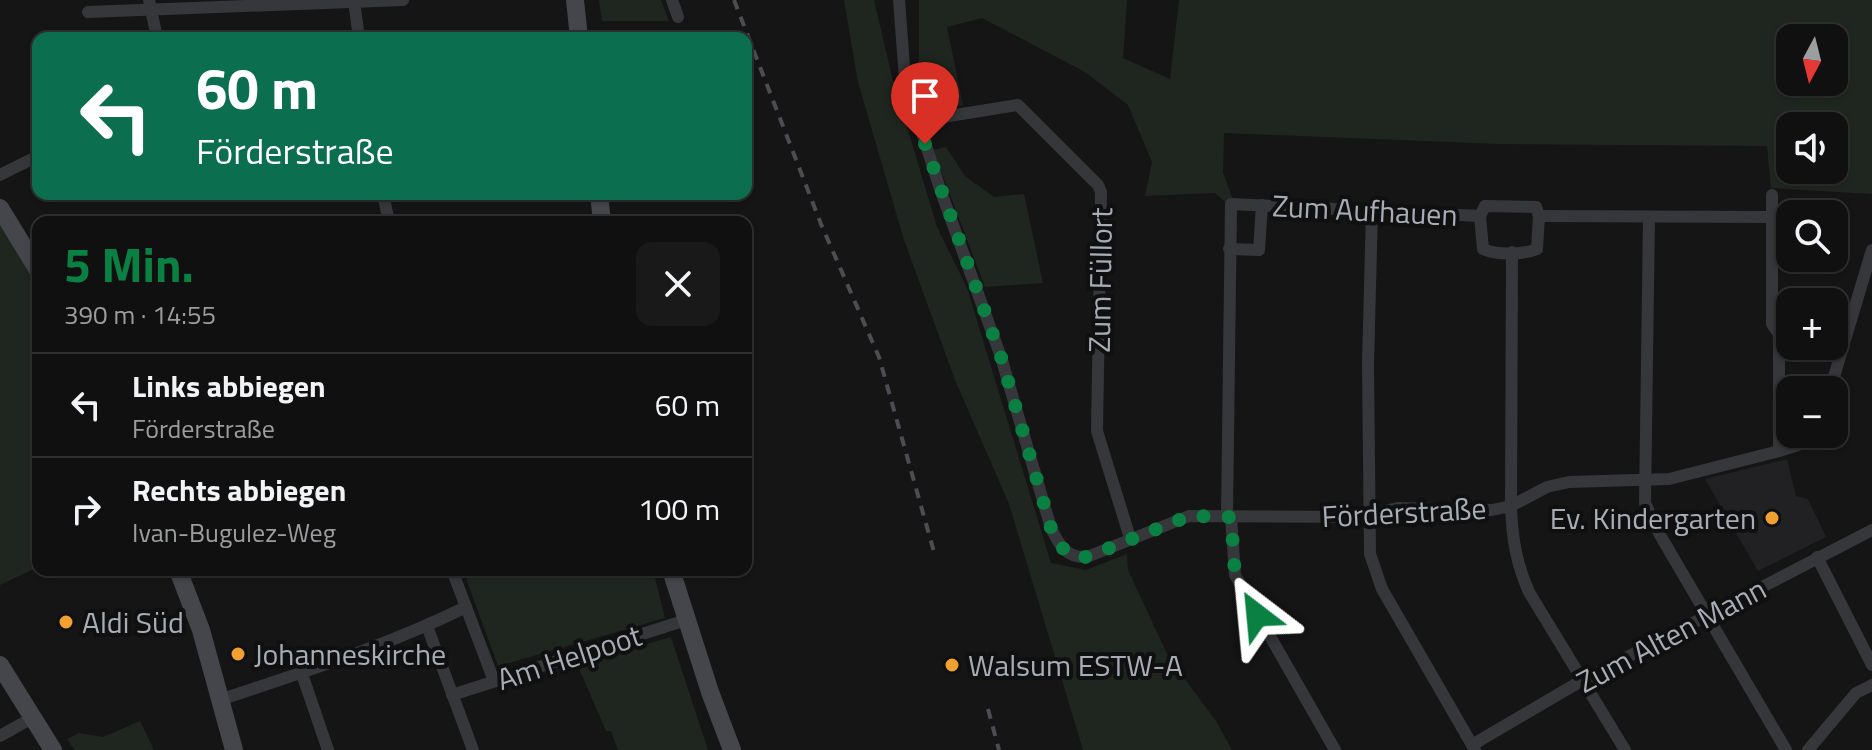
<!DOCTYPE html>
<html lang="de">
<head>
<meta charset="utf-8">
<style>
	:root { --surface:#101010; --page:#191919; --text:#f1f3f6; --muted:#9c9d9f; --line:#303030; --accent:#0b8043 }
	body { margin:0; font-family:"Titillium Web",sans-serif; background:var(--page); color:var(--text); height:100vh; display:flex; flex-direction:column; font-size:30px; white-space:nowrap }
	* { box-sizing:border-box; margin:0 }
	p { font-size:26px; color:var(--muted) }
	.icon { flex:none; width:44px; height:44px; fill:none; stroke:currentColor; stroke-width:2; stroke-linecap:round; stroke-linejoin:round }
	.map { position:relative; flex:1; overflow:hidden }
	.drawer { position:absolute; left:32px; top:216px; width:720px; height:360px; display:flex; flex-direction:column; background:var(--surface); border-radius:16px; box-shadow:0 2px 6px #0004,0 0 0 2px var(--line) }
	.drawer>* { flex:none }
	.top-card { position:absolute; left:32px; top:32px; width:720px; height:168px; border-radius:16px; box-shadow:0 2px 6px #0004,0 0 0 2px var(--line); background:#0b6e4f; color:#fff; overflow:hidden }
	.needle { width:52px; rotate:187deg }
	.controls { position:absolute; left:1776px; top:24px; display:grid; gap:16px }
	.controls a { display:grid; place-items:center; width:72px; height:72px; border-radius:16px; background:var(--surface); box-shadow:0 2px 6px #0004,0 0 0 2px var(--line); font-size:40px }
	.pin { position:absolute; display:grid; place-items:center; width:68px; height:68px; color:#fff; margin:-82px -34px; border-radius:50% 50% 50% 0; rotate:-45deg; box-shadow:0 0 8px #0007 }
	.pin .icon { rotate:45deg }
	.me { position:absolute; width:88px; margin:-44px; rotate:331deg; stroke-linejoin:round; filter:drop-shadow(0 0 6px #0008) }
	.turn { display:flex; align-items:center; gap:28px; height:168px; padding:0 32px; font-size:36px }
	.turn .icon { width:104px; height:104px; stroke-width:2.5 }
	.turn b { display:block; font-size:56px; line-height:68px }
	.round { display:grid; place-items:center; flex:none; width:84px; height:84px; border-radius:16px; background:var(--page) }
	.headline { display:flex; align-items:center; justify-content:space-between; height:136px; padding:0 32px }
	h1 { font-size:48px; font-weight:700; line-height:60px; color:var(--accent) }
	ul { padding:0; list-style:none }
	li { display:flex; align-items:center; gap:24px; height:104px; padding:0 32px; border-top:2px solid var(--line) }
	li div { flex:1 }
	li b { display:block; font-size:30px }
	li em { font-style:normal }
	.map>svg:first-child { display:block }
</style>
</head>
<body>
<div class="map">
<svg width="1872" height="750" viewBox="0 0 1872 750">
	<rect width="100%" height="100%" fill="#151516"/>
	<!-- built -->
	<path fill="#212123" d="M1787,459L1796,496L1808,499L1826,537L1758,571L1705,479Z"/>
	<!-- green -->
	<g fill="#1f261f" fill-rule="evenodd">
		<path d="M599,0H661L669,21H602Z"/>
		<path d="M844,0H874L891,73L937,227L967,288L1051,563L1086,570L1127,554L1128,570L1168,656L1216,721L1232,750H1083L1009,504L955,380L904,240L858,82Z"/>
		<path d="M919,0H1127L1123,58L1170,79L1179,0H1872V194L1771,188L1767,146L1499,144L1224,133L1223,173L1234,202L1227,203L1215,193L1145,196L1152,162L1128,105L1085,72L982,18L947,27L963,105L936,112L919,64ZM1790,38H1834V82H1790ZM1790,126H1834V170H1790Z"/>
		<path d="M946,147L965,176L994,197L1024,194L1043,283L985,287L933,150Z"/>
		<path d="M0,214L38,278V567L0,585Z"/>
		<path d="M463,570H653L665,618L498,666Z"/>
		<path d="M671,637L708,750H618L611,731H606L577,664Z"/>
		<path d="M140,721L154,750H75L67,739L79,733L103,737Z"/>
	</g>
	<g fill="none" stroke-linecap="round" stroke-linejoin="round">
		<!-- street -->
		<g stroke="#36373b" stroke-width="12">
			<path d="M149,0L157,38"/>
			<path d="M672,0L678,17"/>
			<path d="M899,0L905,79L940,189L1001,357L1051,528C1059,545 1066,558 1087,557L1189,516L1357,517L1398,508L1492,510L1511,506L1547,487L1569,482L1669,479L1779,451L1801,444L1812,434"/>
			<path d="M354,1L359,38"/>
			<path d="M88,12L403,0"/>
			<path d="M918,121L1018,105L1098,185L1101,192L1097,431L1130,538"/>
			<path d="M0,175L38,156"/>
			<path d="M383,194L389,222"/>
			<path d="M1772,195V324L1779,334V451"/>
			<path d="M1485,206L1536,207L1539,216L1537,249C1523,255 1496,255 1483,249L1480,216Z"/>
			<path d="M1372,210L1368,364L1370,554L1382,589L1475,750"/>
			<path d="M1539,216L1772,217"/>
			<path d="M1649,217L1645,503L1660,535L1786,750"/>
			<path d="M1229,249L1259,250L1262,205"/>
			<path d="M1512,252L1511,506C1512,537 1516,563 1529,592L1625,750"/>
			<path d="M1830,390L1872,250"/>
			<path d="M1227,516L1231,204L1480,216"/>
			<path d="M1231,517L1235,575L1335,750"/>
			<path d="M1817,557L1872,665"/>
			<path d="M452,570L494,681"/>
			<path d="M427,626L473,750"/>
			<path d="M302,674L328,750"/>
			<path d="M452,695L686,620"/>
			<path d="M220,700C303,672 387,646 466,607"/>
			<path d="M0,736L32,718"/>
			<path d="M1472,745L1581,681L1872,530"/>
			<path d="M1808,750L1856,693L1872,685"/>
		</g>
		<!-- secondary -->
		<g stroke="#44464b" stroke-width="18">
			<path d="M575,0L579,38"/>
			<path d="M599,194L602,222"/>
			<path d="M0,208L38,270"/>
			<path d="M178,570L201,630L234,750"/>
			<path d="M671,570L710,692L732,750"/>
			<path d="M0,665L53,750"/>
		</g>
		<!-- rail -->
		<g stroke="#4b4d52" stroke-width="4" stroke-dasharray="10 8" stroke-linecap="butt">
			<path d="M734,0L821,224L879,357L934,552"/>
			<path d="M988,709L999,750"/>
		</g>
	</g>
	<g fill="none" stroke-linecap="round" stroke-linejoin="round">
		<!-- route -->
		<path stroke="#0b8043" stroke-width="14" stroke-dasharray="0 25.2" d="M925,144L1001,357L1051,528L1059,545L1072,556L1087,557L1189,516L1231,517L1235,575L1257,615"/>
	</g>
	<!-- markers -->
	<g fill="#f1a132" stroke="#101011" stroke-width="3">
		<circle cx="1772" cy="518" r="8"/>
		<circle cx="66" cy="622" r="8"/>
		<circle cx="238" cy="654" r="8"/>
		<circle cx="952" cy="665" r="8"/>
	</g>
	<g text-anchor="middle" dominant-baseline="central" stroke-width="8" stroke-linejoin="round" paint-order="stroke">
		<!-- street labels -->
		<g font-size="30" fill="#a6adb7" stroke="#101011">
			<text transform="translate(1365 210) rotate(3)">Zum Aufhauen</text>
			<text transform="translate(1100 280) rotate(-89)">Zum Füllort</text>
			<text transform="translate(1404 512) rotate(-3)">Förderstraße</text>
			<text transform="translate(1671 635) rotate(-28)">Zum Alten Mann</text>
			<text transform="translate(569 657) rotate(-18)">Am Helpoot</text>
		</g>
		<!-- poi labels -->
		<g font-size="30" fill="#a6adb7" stroke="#101011" text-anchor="start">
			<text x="1756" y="518" text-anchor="end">Ev. Kindergarten</text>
			<text x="82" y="622">Aldi Süd</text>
			<text x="254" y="654">Johanneskirche</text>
			<text x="968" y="665">Walsum ESTW-A</text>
		</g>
	</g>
</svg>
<div class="controls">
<a><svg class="needle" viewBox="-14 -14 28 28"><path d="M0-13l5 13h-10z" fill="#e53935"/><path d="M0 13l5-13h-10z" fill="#9c9d9f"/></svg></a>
<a><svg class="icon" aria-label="sound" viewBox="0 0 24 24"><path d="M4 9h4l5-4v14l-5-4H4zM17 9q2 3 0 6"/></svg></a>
<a><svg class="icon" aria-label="search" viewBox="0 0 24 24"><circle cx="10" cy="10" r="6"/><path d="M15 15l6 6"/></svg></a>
<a>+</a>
<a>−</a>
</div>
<div class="pin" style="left:925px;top:144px;background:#d93025"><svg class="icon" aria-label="arrive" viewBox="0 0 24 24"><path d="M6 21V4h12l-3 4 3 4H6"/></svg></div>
<svg class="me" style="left:1257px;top:615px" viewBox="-20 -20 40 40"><path d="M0-17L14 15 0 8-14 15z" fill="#0b8043" stroke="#fff" stroke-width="4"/></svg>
<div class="top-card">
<div class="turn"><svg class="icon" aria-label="left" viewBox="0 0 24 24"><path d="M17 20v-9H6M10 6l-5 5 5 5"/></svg><div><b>60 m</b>Förderstraße</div></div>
</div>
<section class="drawer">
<div class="headline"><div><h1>5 Min.</h1><p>390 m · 14:55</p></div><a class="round"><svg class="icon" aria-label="close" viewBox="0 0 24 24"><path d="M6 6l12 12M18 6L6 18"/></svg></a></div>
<ul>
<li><svg class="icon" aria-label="left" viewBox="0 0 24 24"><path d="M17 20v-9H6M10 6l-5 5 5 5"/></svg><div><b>Links abbiegen</b><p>Förderstraße</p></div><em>60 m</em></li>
<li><svg class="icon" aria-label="right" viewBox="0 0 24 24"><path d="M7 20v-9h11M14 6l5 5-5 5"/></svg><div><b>Rechts abbiegen</b><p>Ivan-Bugulez-Weg</p></div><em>100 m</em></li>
</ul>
</section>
</div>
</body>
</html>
